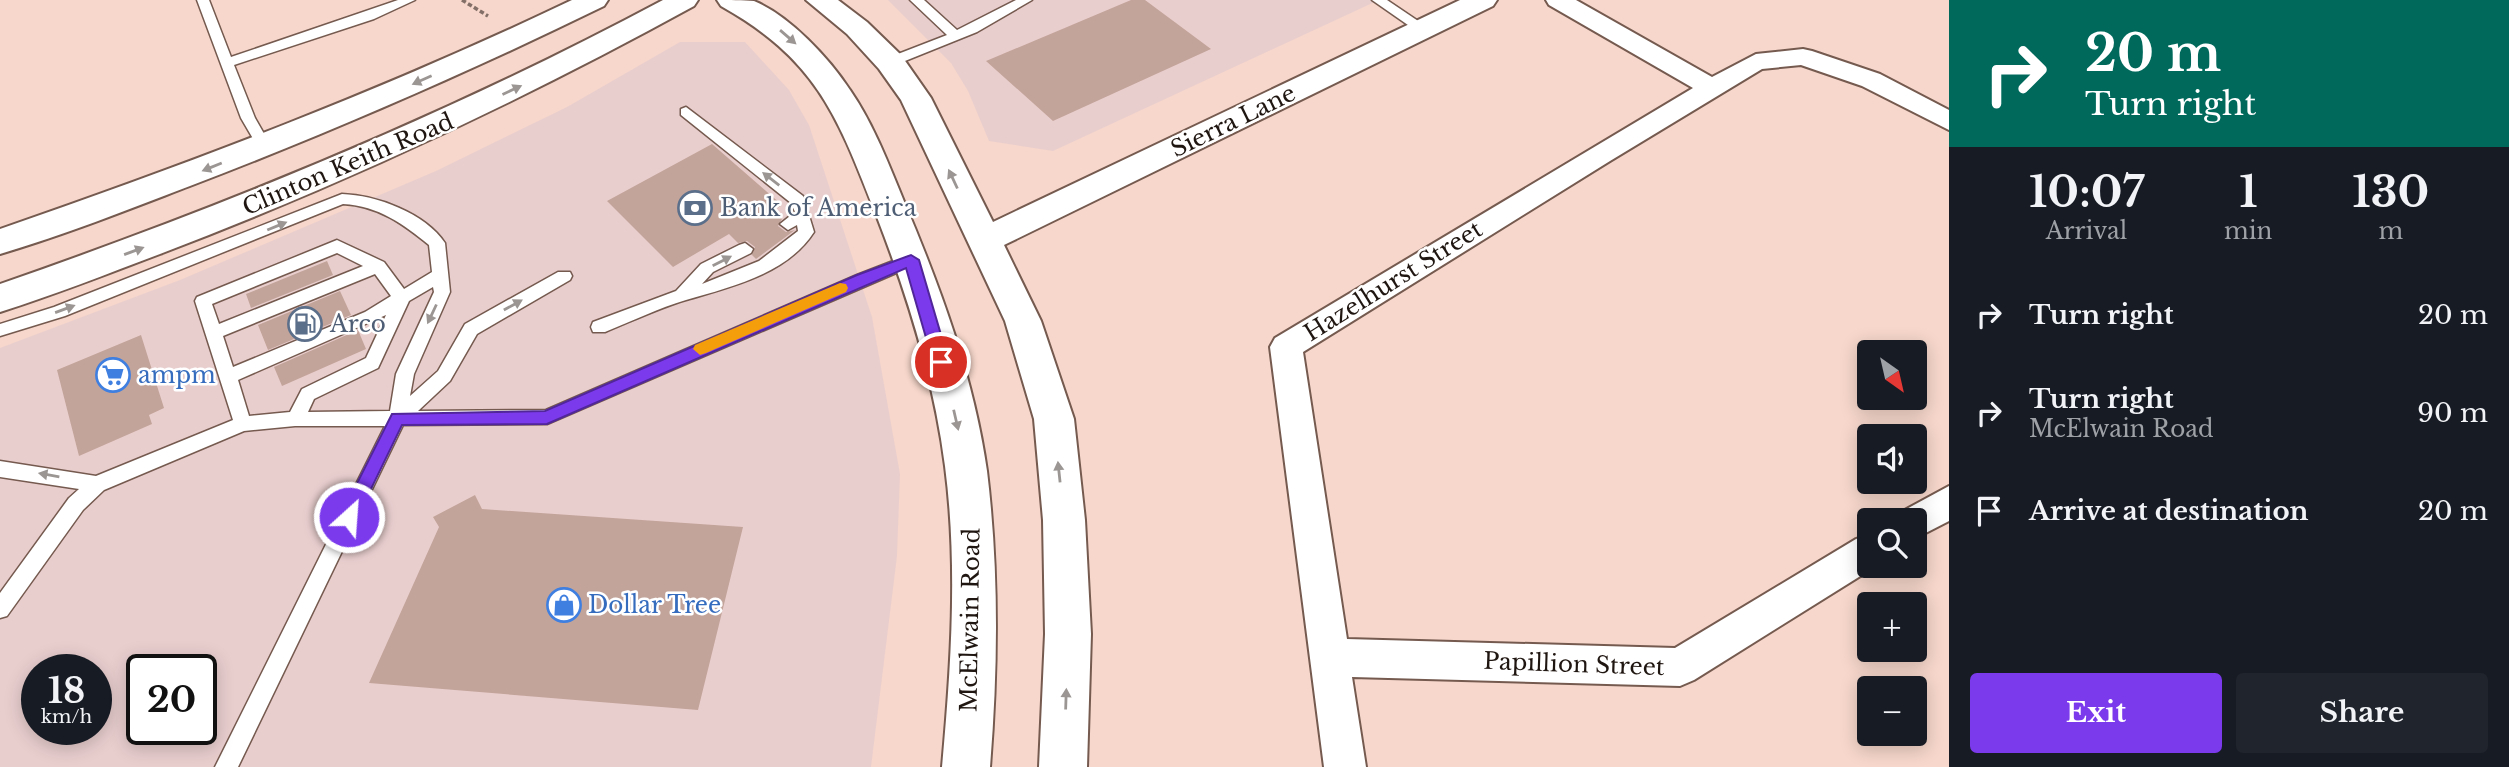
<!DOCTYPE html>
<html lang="en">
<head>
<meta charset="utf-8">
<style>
	:root { --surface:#171b24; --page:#20242c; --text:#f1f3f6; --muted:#9ea1a6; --accent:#7c3aed }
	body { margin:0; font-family:"Libre Baskerville",serif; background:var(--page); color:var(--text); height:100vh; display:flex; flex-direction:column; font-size:26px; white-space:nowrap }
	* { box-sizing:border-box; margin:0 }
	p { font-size:23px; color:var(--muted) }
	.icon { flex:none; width:38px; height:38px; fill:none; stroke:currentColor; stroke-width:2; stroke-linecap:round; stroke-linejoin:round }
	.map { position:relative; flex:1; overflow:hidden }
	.details { display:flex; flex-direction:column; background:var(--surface); width:560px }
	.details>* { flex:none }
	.top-card { background:#00695c; color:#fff; overflow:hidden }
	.needle { width:46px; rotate:146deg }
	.buttons { position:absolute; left:1857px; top:340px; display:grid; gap:14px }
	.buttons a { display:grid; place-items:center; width:70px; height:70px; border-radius:7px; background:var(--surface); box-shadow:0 4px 18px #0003; font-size:35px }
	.speed { position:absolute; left:21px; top:654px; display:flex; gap:14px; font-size:35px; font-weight:700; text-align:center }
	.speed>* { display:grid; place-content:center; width:91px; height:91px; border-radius:50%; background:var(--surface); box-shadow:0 4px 18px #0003; line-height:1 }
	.speed small { font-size:18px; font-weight:400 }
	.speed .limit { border:4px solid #111; border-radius:10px; background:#fff; color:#111 }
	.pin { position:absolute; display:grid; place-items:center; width:60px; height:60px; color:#fff; margin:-30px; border:4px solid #fff; border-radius:50%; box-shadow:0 2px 7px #0007 }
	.me { position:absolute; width:77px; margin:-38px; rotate:26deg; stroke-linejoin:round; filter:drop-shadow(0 0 5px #0008) }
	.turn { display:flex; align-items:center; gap:24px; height:147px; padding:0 21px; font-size:32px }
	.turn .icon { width:91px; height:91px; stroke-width:2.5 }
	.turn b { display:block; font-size:49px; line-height:60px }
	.eta { display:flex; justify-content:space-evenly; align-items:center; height:119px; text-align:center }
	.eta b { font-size:42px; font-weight:700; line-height:49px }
	.primary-button { display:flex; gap:14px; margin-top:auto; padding:14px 21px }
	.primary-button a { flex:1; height:80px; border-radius:7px; background:var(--accent); color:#fff; font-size:28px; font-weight:700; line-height:80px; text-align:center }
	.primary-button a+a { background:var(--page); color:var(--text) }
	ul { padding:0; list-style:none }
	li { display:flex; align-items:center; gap:21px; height:98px; padding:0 21px }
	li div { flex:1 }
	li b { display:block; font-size:26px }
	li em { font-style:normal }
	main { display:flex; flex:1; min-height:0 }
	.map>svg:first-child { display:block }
</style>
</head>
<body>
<main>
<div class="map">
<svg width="1949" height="767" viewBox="0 0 1949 767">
	<rect width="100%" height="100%" fill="#f7d7cb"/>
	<!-- commercial -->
	<g fill="#e9cece" fill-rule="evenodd">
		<path d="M888,0H1379L1053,151L989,141L968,91L951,63Z"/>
		<path d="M680,42H745L789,90L809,125L872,317L900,474L897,556L871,767H0V348L180,280L436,171L567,107ZM37,670H96V730H37ZM142,670H201V730H142Z"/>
	</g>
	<!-- building -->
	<g fill="#c3a49a">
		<path d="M1131,0H1145L1211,49L1053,121L986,61Z"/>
		<path d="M712,144L782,205L773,211L782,219L778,226L786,232L795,230L756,259L752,255L755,247L747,241L738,243L729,234L673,267L607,201Z"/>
		<path d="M327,261L333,275L251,308L246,294Z"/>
		<path d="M340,291L351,315L268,350L258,325Z"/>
		<path d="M358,330L366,349L282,386L274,367Z"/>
		<path d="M141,335L164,408L149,415L152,424L79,456L57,370Z"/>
		<path d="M475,495L482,509L743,527L698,710L369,683L439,527L433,517Z"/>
	</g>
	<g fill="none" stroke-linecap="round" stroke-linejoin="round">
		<!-- lane casing -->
		<g stroke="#755a4f" stroke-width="3">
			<g id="lane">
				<path d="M197,0H209L231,57L398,0H415L374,19L234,65L255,118L271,146L264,151L259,149L241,118Z"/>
				<path d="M910,0H924L957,30L1016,0H1032L977,32L895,65H885V59L947,35Z"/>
				<path d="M1372,0H1387L1430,29L1423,33L1418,32Z"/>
				<path d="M686,107L803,196L814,232C787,274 731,287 686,300C659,308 632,321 605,332H593L591,327L593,322L676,291L701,264L739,245L745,243L753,249L751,253L713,272L702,284L759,261L798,231L797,225L788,230L780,224L795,212L791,203L681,115V109Z"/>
				<path d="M342,194C376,195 425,213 445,243L450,292L414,374L410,396L438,371L465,324L558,272H570L572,276L570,280L477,334L450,381L418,411L546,410L857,275L911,254L919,260L917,264L547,424L403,425L238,767H215L385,426H295L244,431L104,490L83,510L7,616L0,618V593L69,498L79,489L0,477V461L96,476L233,420L195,301L197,297L337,240L384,262L404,289L432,272L429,245C403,224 379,206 343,204L65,316L0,336V324L54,307ZM337,253L363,266L219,324L212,304ZM375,274L391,296L365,312L233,367L223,336ZM433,287L434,292L396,374L390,411L308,412L314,399L378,368L409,301ZM386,315L366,358L302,389L290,412L249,416L238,380Z"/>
			</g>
		</g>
		<!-- street casing -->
		<g stroke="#755a4f" stroke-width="4">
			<g id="street">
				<path d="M1546,0H1576L1712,77L1756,54L1803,49L1812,51L1880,74L1949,110V130L1862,86L1801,65L1762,69L1610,161L1303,352L1347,639L1675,648L1856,539L1869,534V565H1878L1694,680L1680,686L1352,677L1366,767H1324L1270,347L1275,338L1693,88L1549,5Z"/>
				<path d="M1949,486V521L1914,539V520H1897L1901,512Z"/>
			</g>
		</g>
		<!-- secondary casing -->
		<g stroke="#755a4f" stroke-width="4">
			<g id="secondary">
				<path d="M717,0C728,0 744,0 754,1C789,15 830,59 850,90C874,125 889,165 905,204C941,289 974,379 987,471C999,570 998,668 990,767H942C951,668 958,565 945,466C934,380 908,297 877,217C838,118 819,61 721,6Z"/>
				<path d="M806,0H838L867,22L901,55L931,98L993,222L1460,0H1497L1493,6L1004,245L1041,321L1074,419L1085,520L1091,634L1087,767H1039L1045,634L1043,520L1034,419L1005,321L901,100L879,69L847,34Z"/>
			</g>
		</g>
		<!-- primary casing -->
		<g stroke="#755a4f" stroke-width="4">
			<g id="primary">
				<path d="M572,0H608L604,6C469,72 331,132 190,186C127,210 64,235 0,254V229C194,162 386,89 572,0Z"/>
				<path d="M663,0H698L694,6C521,101 344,184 160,254C107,274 54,295 0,312V284C228,205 450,114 663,0Z"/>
			</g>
		</g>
		<!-- path -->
		<path stroke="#836f67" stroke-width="3.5" stroke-dasharray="4.5 2.5" stroke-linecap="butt" d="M462,0L488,16"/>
		<!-- lane -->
		<use href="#lane" fill="#fff" fill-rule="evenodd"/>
		<!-- street -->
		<use href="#street" fill="#fff" fill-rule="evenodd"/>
		<!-- secondary -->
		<use href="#secondary" fill="#fff" fill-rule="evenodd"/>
		<!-- primary -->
		<use href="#primary" fill="#fff" fill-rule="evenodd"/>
	</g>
	<!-- one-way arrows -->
	<defs><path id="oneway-solid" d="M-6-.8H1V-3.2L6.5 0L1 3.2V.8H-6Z" transform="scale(1.75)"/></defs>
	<g fill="#9b9694">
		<use href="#oneway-solid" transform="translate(788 37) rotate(41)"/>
		<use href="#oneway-solid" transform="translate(422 80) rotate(156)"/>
		<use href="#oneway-solid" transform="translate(512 90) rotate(-25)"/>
		<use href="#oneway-solid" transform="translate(212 167) rotate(158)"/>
		<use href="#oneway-solid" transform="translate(771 179) rotate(-142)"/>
		<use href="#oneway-solid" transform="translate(953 179) rotate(-115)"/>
		<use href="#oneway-solid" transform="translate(277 226) rotate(-22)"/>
		<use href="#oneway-solid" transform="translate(134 251) rotate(-20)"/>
		<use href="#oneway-solid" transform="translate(722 261) rotate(-27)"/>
		<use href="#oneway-solid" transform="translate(513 305) rotate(-29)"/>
		<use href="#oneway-solid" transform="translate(65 309) rotate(-20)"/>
		<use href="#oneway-solid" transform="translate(432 314) rotate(115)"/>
		<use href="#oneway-solid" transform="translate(956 420) rotate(77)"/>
		<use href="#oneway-solid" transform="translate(1059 472) rotate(-96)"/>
		<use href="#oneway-solid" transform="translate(49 475) rotate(-170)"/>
		<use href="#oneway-solid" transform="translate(1066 699) rotate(-88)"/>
	</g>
	<!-- route -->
	<path fill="#7c3aed" stroke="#51269a" stroke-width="2" d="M911,255L919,260L949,362L947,366H936L933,362L906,268L547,424L402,425L355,522L349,524L343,522L340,517L392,414L545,411L857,275Z"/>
	<!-- slow -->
	<path fill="#f59e0b" d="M840,283L846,284L848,288L846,292L706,353L700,355L693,349L695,345Z"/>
	<!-- icons -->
	<defs>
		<g id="bank-ring" transform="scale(1.75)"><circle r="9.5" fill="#fff" stroke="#5c6f8a" stroke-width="1.5"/><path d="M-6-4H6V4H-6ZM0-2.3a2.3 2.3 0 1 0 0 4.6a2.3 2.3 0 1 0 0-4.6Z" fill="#5c6f8a"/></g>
		<g id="fuel-ring" transform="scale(1.75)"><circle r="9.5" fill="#fff" stroke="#5c6f8a" stroke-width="1.5"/><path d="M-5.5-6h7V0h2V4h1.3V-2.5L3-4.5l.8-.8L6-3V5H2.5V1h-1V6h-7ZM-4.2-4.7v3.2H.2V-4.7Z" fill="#5c6f8a"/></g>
		<g id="supermarket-ring" transform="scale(1.75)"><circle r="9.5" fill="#fff" stroke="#3f7fe0" stroke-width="1.5"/><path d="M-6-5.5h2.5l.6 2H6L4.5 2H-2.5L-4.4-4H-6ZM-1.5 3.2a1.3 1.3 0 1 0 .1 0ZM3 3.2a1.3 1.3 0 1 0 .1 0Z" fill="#3f7fe0"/></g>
		<g id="shop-ring" transform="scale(1.75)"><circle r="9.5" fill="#fff" stroke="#3f7fe0" stroke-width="1.5"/><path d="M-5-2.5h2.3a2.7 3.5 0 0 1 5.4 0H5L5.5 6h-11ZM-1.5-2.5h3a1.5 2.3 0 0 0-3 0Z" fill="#3f7fe0"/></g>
	</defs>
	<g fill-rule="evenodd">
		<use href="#bank-ring" x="695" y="208"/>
		<use href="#fuel-ring" x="305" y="324"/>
		<use href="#supermarket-ring" x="113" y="375"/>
		<use href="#shop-ring" x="564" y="605"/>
	</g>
	<g text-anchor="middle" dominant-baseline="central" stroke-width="5" stroke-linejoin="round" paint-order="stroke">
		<!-- street labels -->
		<g font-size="23" fill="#201611" stroke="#fff">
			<text transform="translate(1233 121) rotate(-26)">Sierra Lane</text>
			<text transform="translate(348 164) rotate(-23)">Clinton Keith Road</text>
			<text transform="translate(1393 281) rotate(-32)">Hazelhurst Street</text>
			<text transform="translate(970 620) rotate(-89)">McElwain Road</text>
			<text transform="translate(1574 664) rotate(2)">Papillion Street</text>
		</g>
		<!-- service labels -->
		<g font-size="23" fill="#4e5e75" stroke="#fff" text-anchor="start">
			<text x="720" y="208">Bank of America</text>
			<text x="330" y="324">Arco</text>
		</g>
		<!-- shop labels -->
		<g font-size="23" fill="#366cbe" stroke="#fff" text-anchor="start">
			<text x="138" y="375">ampm</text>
			<text x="588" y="605">Dollar Tree</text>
		</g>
	</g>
</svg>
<div class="buttons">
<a><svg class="needle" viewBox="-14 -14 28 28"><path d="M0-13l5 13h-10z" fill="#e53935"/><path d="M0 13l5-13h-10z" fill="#9ea1a6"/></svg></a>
<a><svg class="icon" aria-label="sound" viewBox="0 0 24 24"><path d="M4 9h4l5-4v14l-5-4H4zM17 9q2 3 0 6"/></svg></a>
<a><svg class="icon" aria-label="search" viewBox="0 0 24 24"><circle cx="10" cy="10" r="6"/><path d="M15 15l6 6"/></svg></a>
<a>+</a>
<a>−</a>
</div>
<div class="speed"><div>18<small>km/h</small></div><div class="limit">20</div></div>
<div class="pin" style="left:941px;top:362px;background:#d93025"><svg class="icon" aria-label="arrive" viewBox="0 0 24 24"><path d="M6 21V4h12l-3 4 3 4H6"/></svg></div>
<svg class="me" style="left:349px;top:517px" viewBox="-20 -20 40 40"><circle r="17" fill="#7c3aed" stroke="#fff" stroke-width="3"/><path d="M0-11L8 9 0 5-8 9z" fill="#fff"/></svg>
</div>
<section class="details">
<div class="top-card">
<div class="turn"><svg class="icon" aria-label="right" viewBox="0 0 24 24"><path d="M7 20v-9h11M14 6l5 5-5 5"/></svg><div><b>20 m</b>Turn right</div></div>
</div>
<div class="eta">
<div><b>10:07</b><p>Arrival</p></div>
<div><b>1</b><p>min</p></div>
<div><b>130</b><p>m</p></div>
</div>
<ul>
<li><svg class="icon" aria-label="right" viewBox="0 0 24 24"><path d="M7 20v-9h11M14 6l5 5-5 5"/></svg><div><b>Turn right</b></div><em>20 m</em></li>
<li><svg class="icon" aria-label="right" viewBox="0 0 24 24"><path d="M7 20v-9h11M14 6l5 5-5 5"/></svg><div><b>Turn right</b><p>McElwain Road</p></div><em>90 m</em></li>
<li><svg class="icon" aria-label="arrive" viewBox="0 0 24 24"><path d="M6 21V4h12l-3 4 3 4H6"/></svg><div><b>Arrive at destination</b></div><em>20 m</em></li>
</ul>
<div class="primary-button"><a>Exit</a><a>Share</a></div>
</section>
</main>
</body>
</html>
